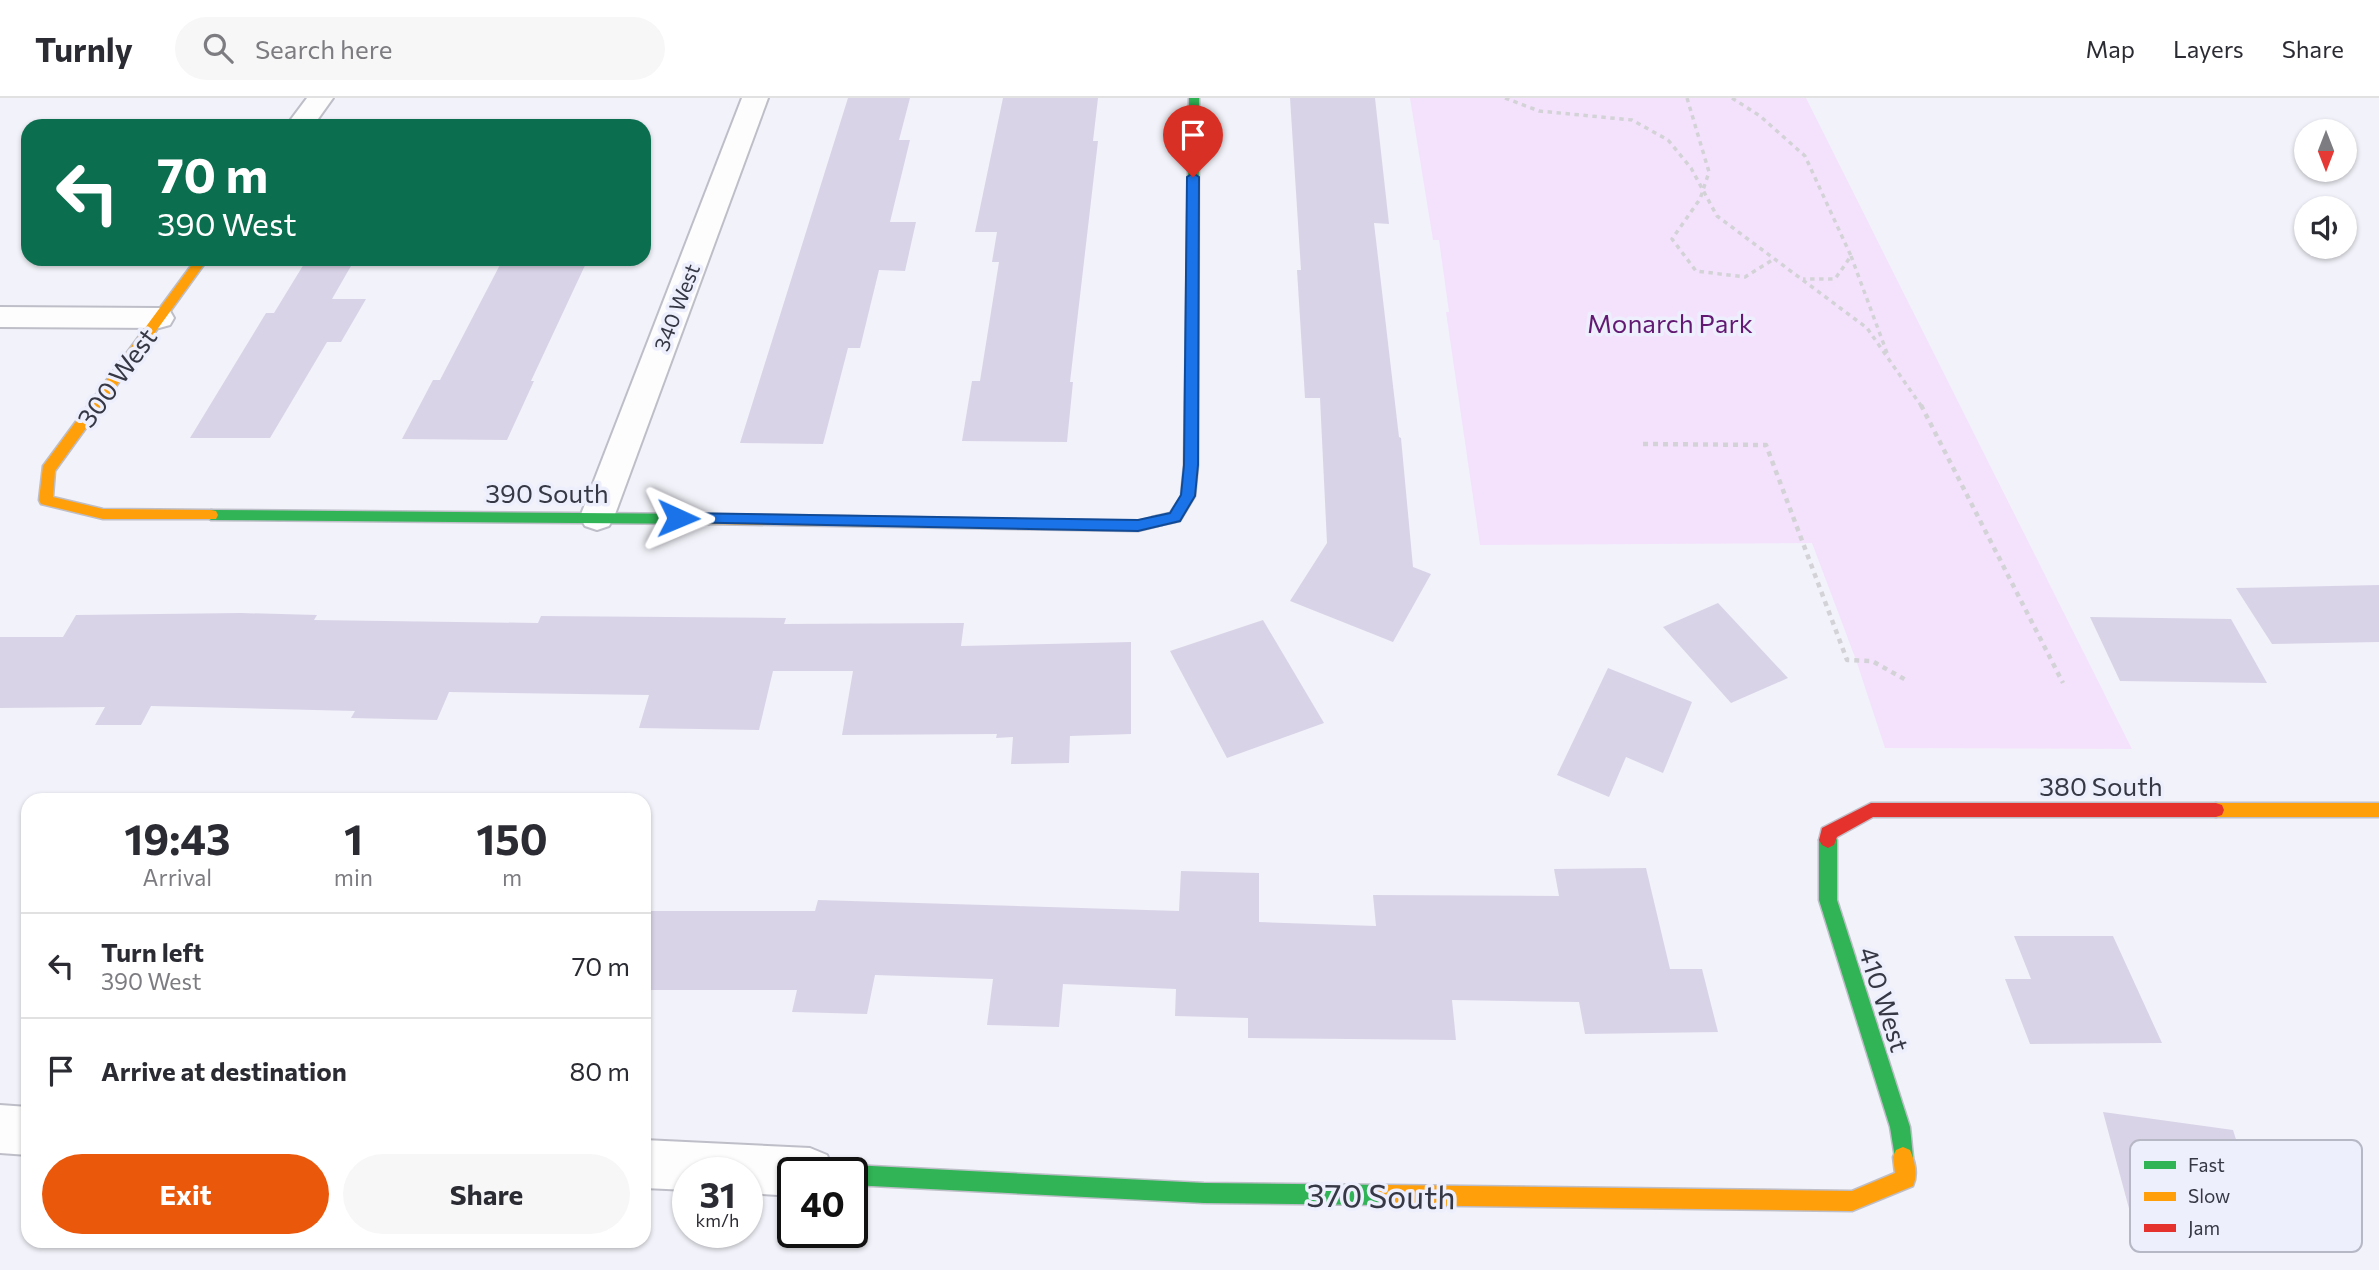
<!DOCTYPE html>
<html lang="en">
<head>
<meta charset="utf-8">
<style>
	:root { --surface:#fff; --page:#f7f7f7; --text:#2b2b33; --muted:#7c7c81; --line:#e1e1e2; --accent:#ea580c }
	body { margin:0; font-family:Commissioner,sans-serif; background:var(--page); color:var(--text); height:100vh; display:flex; flex-direction:column; font-size:26px; white-space:nowrap }
	* { box-sizing:border-box; margin:0 }
	p { font-size:23px; color:var(--muted) }
	.icon { flex:none; width:38px; height:38px; fill:none; stroke:currentColor; stroke-width:2; stroke-linecap:round; stroke-linejoin:round }
	.map { position:relative; flex:1; overflow:hidden }
	.panel { position:absolute; left:21px; top:695px; width:630px; height:455px; display:flex; flex-direction:column; background:var(--surface); border-radius:21px; box-shadow:0 2px 5px #0004 }
	.panel>* { flex:none }
	.hud { position:absolute; left:21px; top:21px; width:630px; height:147px; border-radius:21px; box-shadow:0 2px 5px #0004; background:#0b6e4f; color:#fff; overflow:hidden }
	.needle { width:46px; rotate:180deg }
	.fabs { position:absolute; left:2294px; top:21px; display:grid; gap:14px }
	.fabs a { display:grid; place-items:center; width:63px; height:63px; border-radius:50%; background:var(--surface); box-shadow:0 2px 5px #0004; font-size:35px }
	.speed { position:absolute; left:672px; top:1059px; display:flex; gap:14px; font-size:35px; font-weight:700; text-align:center }
	.speed>* { display:grid; place-content:center; width:91px; height:91px; border-radius:50%; background:var(--surface); box-shadow:0 2px 5px #0004; line-height:1 }
	.speed small { font-size:18px; font-weight:400 }
	.speed .limit { border:4px solid #111; border-radius:10px; background:#fff; color:#111 }
	.pin { position:absolute; display:grid; place-items:center; width:60px; height:60px; color:#fff; margin:-72px -30px; border-radius:50% 50% 50% 0; rotate:-45deg; box-shadow:0 0 7px #0007 }
	.pin .icon { rotate:45deg }
	.me { position:absolute; width:77px; margin:-38px; rotate:91deg; stroke-linejoin:round; filter:drop-shadow(0 0 5px #0008) }
	.turn { display:flex; align-items:center; gap:24px; height:147px; padding:0 21px; font-size:32px }
	.turn .icon { width:91px; height:91px; stroke-width:2.5 }
	.turn b { display:block; font-size:49px; line-height:60px }
	.eta { display:flex; justify-content:space-evenly; align-items:center; height:119px; text-align:center }
	.eta b { font-size:42px; font-weight:700; line-height:49px }
	.primary-button { display:flex; gap:14px; margin-top:auto; padding:14px 21px }
	.primary-button a { flex:1; height:80px; border-radius:42px; background:var(--accent); color:#fff; font-size:28px; font-weight:700; line-height:80px; text-align:center }
	.primary-button a+a { background:var(--page); color:var(--text) }
	ul { padding:0; list-style:none }
	li { display:flex; align-items:center; gap:21px; height:105px; padding:0 21px; border-top:2px solid var(--line) }
	li div { flex:1 }
	li b { display:block; font-size:26px }
	li em { font-style:normal }
	header { display:flex; align-items:center; gap:42px; box-sizing:border-box; height:98px; padding:0 35px; background:var(--surface); border-bottom:2px solid var(--line) }
	header strong { font-size:33px }
	nav { display:flex; gap:38px; margin-inline-start:auto; font-size:24px }
	.search { width:490px; height:63px; background:var(--page); display:flex; align-items:center; gap:18px; box-sizing:border-box; padding:0 24px; border-radius:38px; color:var(--muted); font-size:26px }
	.map>svg:first-child { display:block }
</style>
</head>
<body>
<header>
<strong>Turnly</strong>
<div class="search"><svg class="icon" aria-label="search" viewBox="0 0 24 24"><circle cx="10" cy="10" r="6"/><path d="M15 15l6 6"/></svg>Search here</div>
<nav><a>Map</a><a>Layers</a><a>Share</a></nav>
</header>
<div class="map">
<svg width="2379" height="1172" viewBox="0 0 2379 1172">
	<rect width="100%" height="100%" fill="#f2f2fa"/>
	<!-- green -->
	<path fill="#f4e2fc" d="M1410,0H1806L2132,651L1885,650L1856,562L1812,445L1480,447L1446,214H1449L1439,142H1433Z"/>
	<!-- building -->
	<g fill="#d9d3e7">
		<path d="M848,0H910L899,42H910L890,124H916L905,173L879,172L860,250H848L823,346L740,345Z"/>
		<path d="M1003,0H1098L1093,43H1098L1070,284H1073L1067,344L962,343L972,283H980L999,164H992L997,134H975Z"/>
		<path d="M1290,0H1375L1389,126L1374,125L1399,339L1401,340L1413,469L1431,476L1393,544L1290,503L1327,445L1320,300H1305L1297,172H1301Z"/>
		<path d="M307,161H355L332,201H366L341,244H327L270,340H190L266,215H274Z"/>
		<path d="M503,161H588L531,283H534L507,342L402,341L433,282H440Z"/>
		<path d="M2379,487V544L2272,546L2236,490Z"/>
		<path d="M1718,505L1788,580L1731,605L1663,529Z"/>
		<path d="M241,515L317,517L314,522L538,525L541,518L786,520L784,526L964,525L961,548L1131,544V636L1070,638L1069,665L1011,666L1013,639L996,640L997,636L842,637L853,573H773L759,632L639,630L649,597L449,594L437,622L351,620L355,613L151,608L141,627H95L105,609L0,610V539H63L76,517Z"/>
		<path d="M2090,519L2231,521L2267,585L2120,583Z"/>
		<path d="M1263,522L1324,625L1227,660L1170,553Z"/>
		<path d="M1608,570L1692,604L1663,675L1626,659L1609,699L1557,677Z"/>
		<path d="M1646,770L1670,871H1702L1718,934L1585,936L1579,904L1452,902L1456,942L1248,940V920L1175,918L1176,891L1063,886L1059,929L987,927L993,881L875,877L867,916L792,914L797,892H644V813H815L818,802L1179,813L1181,773L1259,775V824L1376,828L1373,797L1559,798L1554,771Z"/>
		<path d="M2014,838H2113L2162,945L2030,946L2005,881H2031Z"/>
		<path d="M2103,1014L2233,1032L2246,1073L2292,1079L2311,1134L2214,1119L2221,1142L2134,1129Z"/>
	</g>
	<g fill="none" stroke-linecap="round" stroke-linejoin="round">
		<!-- street casing -->
		<g stroke="#bebec8" stroke-width="4">
			<g id="street">
				<path d="M307,0H333L313,28H286Z"/>
				<path d="M742,0H768L614,419L609,428L597,432L585,428L580,419Z"/>
				<path d="M0,209L159,210L170,213L174,220L170,227L159,230L0,229Z"/>
				<path d="M0,1007L28,1009V1057L0,1055Z"/>
				<path d="M644,1042L810,1050L827,1057L834,1074H793V1098L747,1095V1074H688V1092L644,1090Z"/>
			</g>
		</g>
		<!-- fast casing -->
		<g stroke="#bebec8" stroke-width="3">
			<g id="fast">
				<path d="M1189,0H1199L1198,367L1195,398L1180,423L1157,428L1152,427L1150,423L1152,419L1170,415L1181,398L1184,367Z"/>
				<path d="M211,412L709,416L716,421L709,426L211,422L204,417Z"/>
				<path d="M1828,734L1834,737L1837,742V802L1910,1029L1913,1059L1910,1066L1903,1069L1896,1066L1890,1029L1819,802V742L1822,737Z"/>
				<path d="M852,1067L1204,1085L1386,1087L1393,1090L1396,1097L1393,1104L1386,1107L1204,1105L852,1087V1074H843L845,1070Z"/>
			</g>
		</g>
		<!-- slow casing -->
		<g stroke="#bebec8" stroke-width="3">
			<g id="slow">
				<path d="M196,161H208L55,373L53,399L103,411L211,412L216,413L218,417L216,421H103L41,406L39,402L43,368Z"/>
				<path d="M709,416L1138,423L1157,418L1164,423L1162,427L1138,433L709,426L702,421Z"/>
				<path d="M2216,705H2379V719H2216L2210,717L2208,712L2210,707Z"/>
				<path d="M1903,1049L1910,1052C1915,1063 1918,1077 1913,1088L1852,1113L1386,1107L1379,1104L1376,1097L1379,1090L1386,1087L1852,1093L1895,1075L1893,1059L1896,1052Z"/>
			</g>
		</g>
		<!-- jam casing -->
		<g stroke="#bebec8" stroke-width="3">
			<path id="jam" d="M1871,705H2216L2222,707L2224,712L2222,717L2216,719H1873L1837,739L1834,747L1828,750L1822,747L1819,742L1822,730Z"/>
		</g>
		<!-- path-far1 -->
		<g stroke="#d3d3d7" stroke-width="3.5" stroke-dasharray="4.5 4.5" stroke-linecap="butt">
			<path d="M1505,0L1539,13L1632,22L1668,42L1691,70L1717,118L1867,230L1922,309"/>
			<path d="M1687,0L1709,74L1700,101L1672,141L1696,173L1745,179L1774,161"/>
			<path d="M1732,0L1760,18L1805,58L1851,158L1835,181H1803"/>
			<path d="M1851,158L1887,255"/>
		</g>
		<!-- path -->
		<g stroke="#d3d3d7" stroke-width="4.5" stroke-dasharray="5 5" stroke-linecap="butt">
			<path d="M1921,307L2063,585"/>
			<path d="M1643,346L1766,347L1847,562L1872,563L1906,582"/>
		</g>
		<!-- street -->
		<use href="#street" fill="#fdfdfe" fill-rule="evenodd"/>
		<!-- fast -->
		<use href="#fast" fill="#30b455" fill-rule="evenodd"/>
		<!-- slow -->
		<use href="#slow" fill="#ff9f0a" fill-rule="evenodd"/>
		<!-- jam -->
		<use href="#jam" fill="#e5322d" fill-rule="evenodd"/>
	</g>
	<!-- route -->
	<path fill="#1a73e8" stroke="#114b97" stroke-width="2" d="M1193,75L1199,79L1198,367L1195,398L1180,423L1138,433L673,424L671,420L673,416L678,415L1138,422L1170,415L1181,397L1184,367L1187,79Z"/>
	<g text-anchor="middle" dominant-baseline="central" stroke-width="7" stroke-linejoin="round" paint-order="stroke">
		<!-- far-street labels -->
		<g font-size="21" fill="#373845" stroke="#eeeffd">
			<text transform="translate(676 209) rotate(-69)">340 West</text>
		</g>
		<!-- park labels -->
		<g font-size="26" fill="#621972" stroke="#eeeffd">
			<text x="1670" y="224">Monarch Park</text>
		</g>
		<!-- street labels -->
		<g font-size="26" fill="#373845" stroke="#eeeffd">
			<text transform="translate(116 279) rotate(-54)">300 West</text>
			<text x="547" y="394">390 South</text>
			<text x="2101" y="687">380 South</text>
			<text transform="translate(1885 901) rotate(72)">410 West</text>
		</g>
		<!-- near-street labels -->
		<g font-size="32" fill="#373845" stroke="#eeeffd">
			<text transform="translate(1381 1097) rotate(1)">370 South</text>
		</g>
	</g>
	<!-- legend -->
	<rect x="2130" y="1042" width="232" height="112" rx="10" fill="#eeeffd" stroke="#b7b8c6" stroke-width="2"/>
	<rect x="2144" y="1063" width="32" height="8" fill="#30b455"/>
	<rect x="2144" y="1094" width="32" height="9" fill="#ff9f0a"/>
	<rect x="2144" y="1126" width="32" height="8" fill="#e5322d"/>
	<g font-size="19" fill="#373845">
		<text x="2188" y="1074">Fast</text>
		<text x="2188" y="1105">Slow</text>
		<text x="2188" y="1137">Jam</text>
	</g>
</svg>
<div class="fabs">
<a><svg class="needle" viewBox="-14 -14 28 28"><path d="M0-13l5 13h-10z" fill="#e53935"/><path d="M0 13l5-13h-10z" fill="#7c7c81"/></svg></a>
<a><svg class="icon" aria-label="sound" viewBox="0 0 24 24"><path d="M4 9h4l5-4v14l-5-4H4zM17 9q2 3 0 6"/></svg></a>
</div>
<div class="speed"><div>31<small>km/h</small></div><div class="limit">40</div></div>
<div class="pin" style="left:1193px;top:79px;background:#d93025"><svg class="icon" aria-label="arrive" viewBox="0 0 24 24"><path d="M6 21V4h12l-3 4 3 4H6"/></svg></div>
<svg class="me" style="left:678px;top:420px" viewBox="-20 -20 40 40"><path d="M0-17L14 15 0 8-14 15z" fill="#1a73e8" stroke="#fff" stroke-width="4"/></svg>
<div class="hud">
<div class="turn"><svg class="icon" aria-label="left" viewBox="0 0 24 24"><path d="M17 20v-9H6M10 6l-5 5 5 5"/></svg><div><b>70 m</b>390 West</div></div>
</div>
<section class="panel">
<div class="eta">
<div><b>19:43</b><p>Arrival</p></div>
<div><b>1</b><p>min</p></div>
<div><b>150</b><p>m</p></div>
</div>
<ul>
<li><svg class="icon" aria-label="left" viewBox="0 0 24 24"><path d="M17 20v-9H6M10 6l-5 5 5 5"/></svg><div><b>Turn left</b><p>390 West</p></div><em>70 m</em></li>
<li><svg class="icon" aria-label="arrive" viewBox="0 0 24 24"><path d="M6 21V4h12l-3 4 3 4H6"/></svg><div><b>Arrive at destination</b></div><em>80 m</em></li>
</ul>
<div class="primary-button"><a>Exit</a><a>Share</a></div>
</section>
</div>
</body>
</html>
